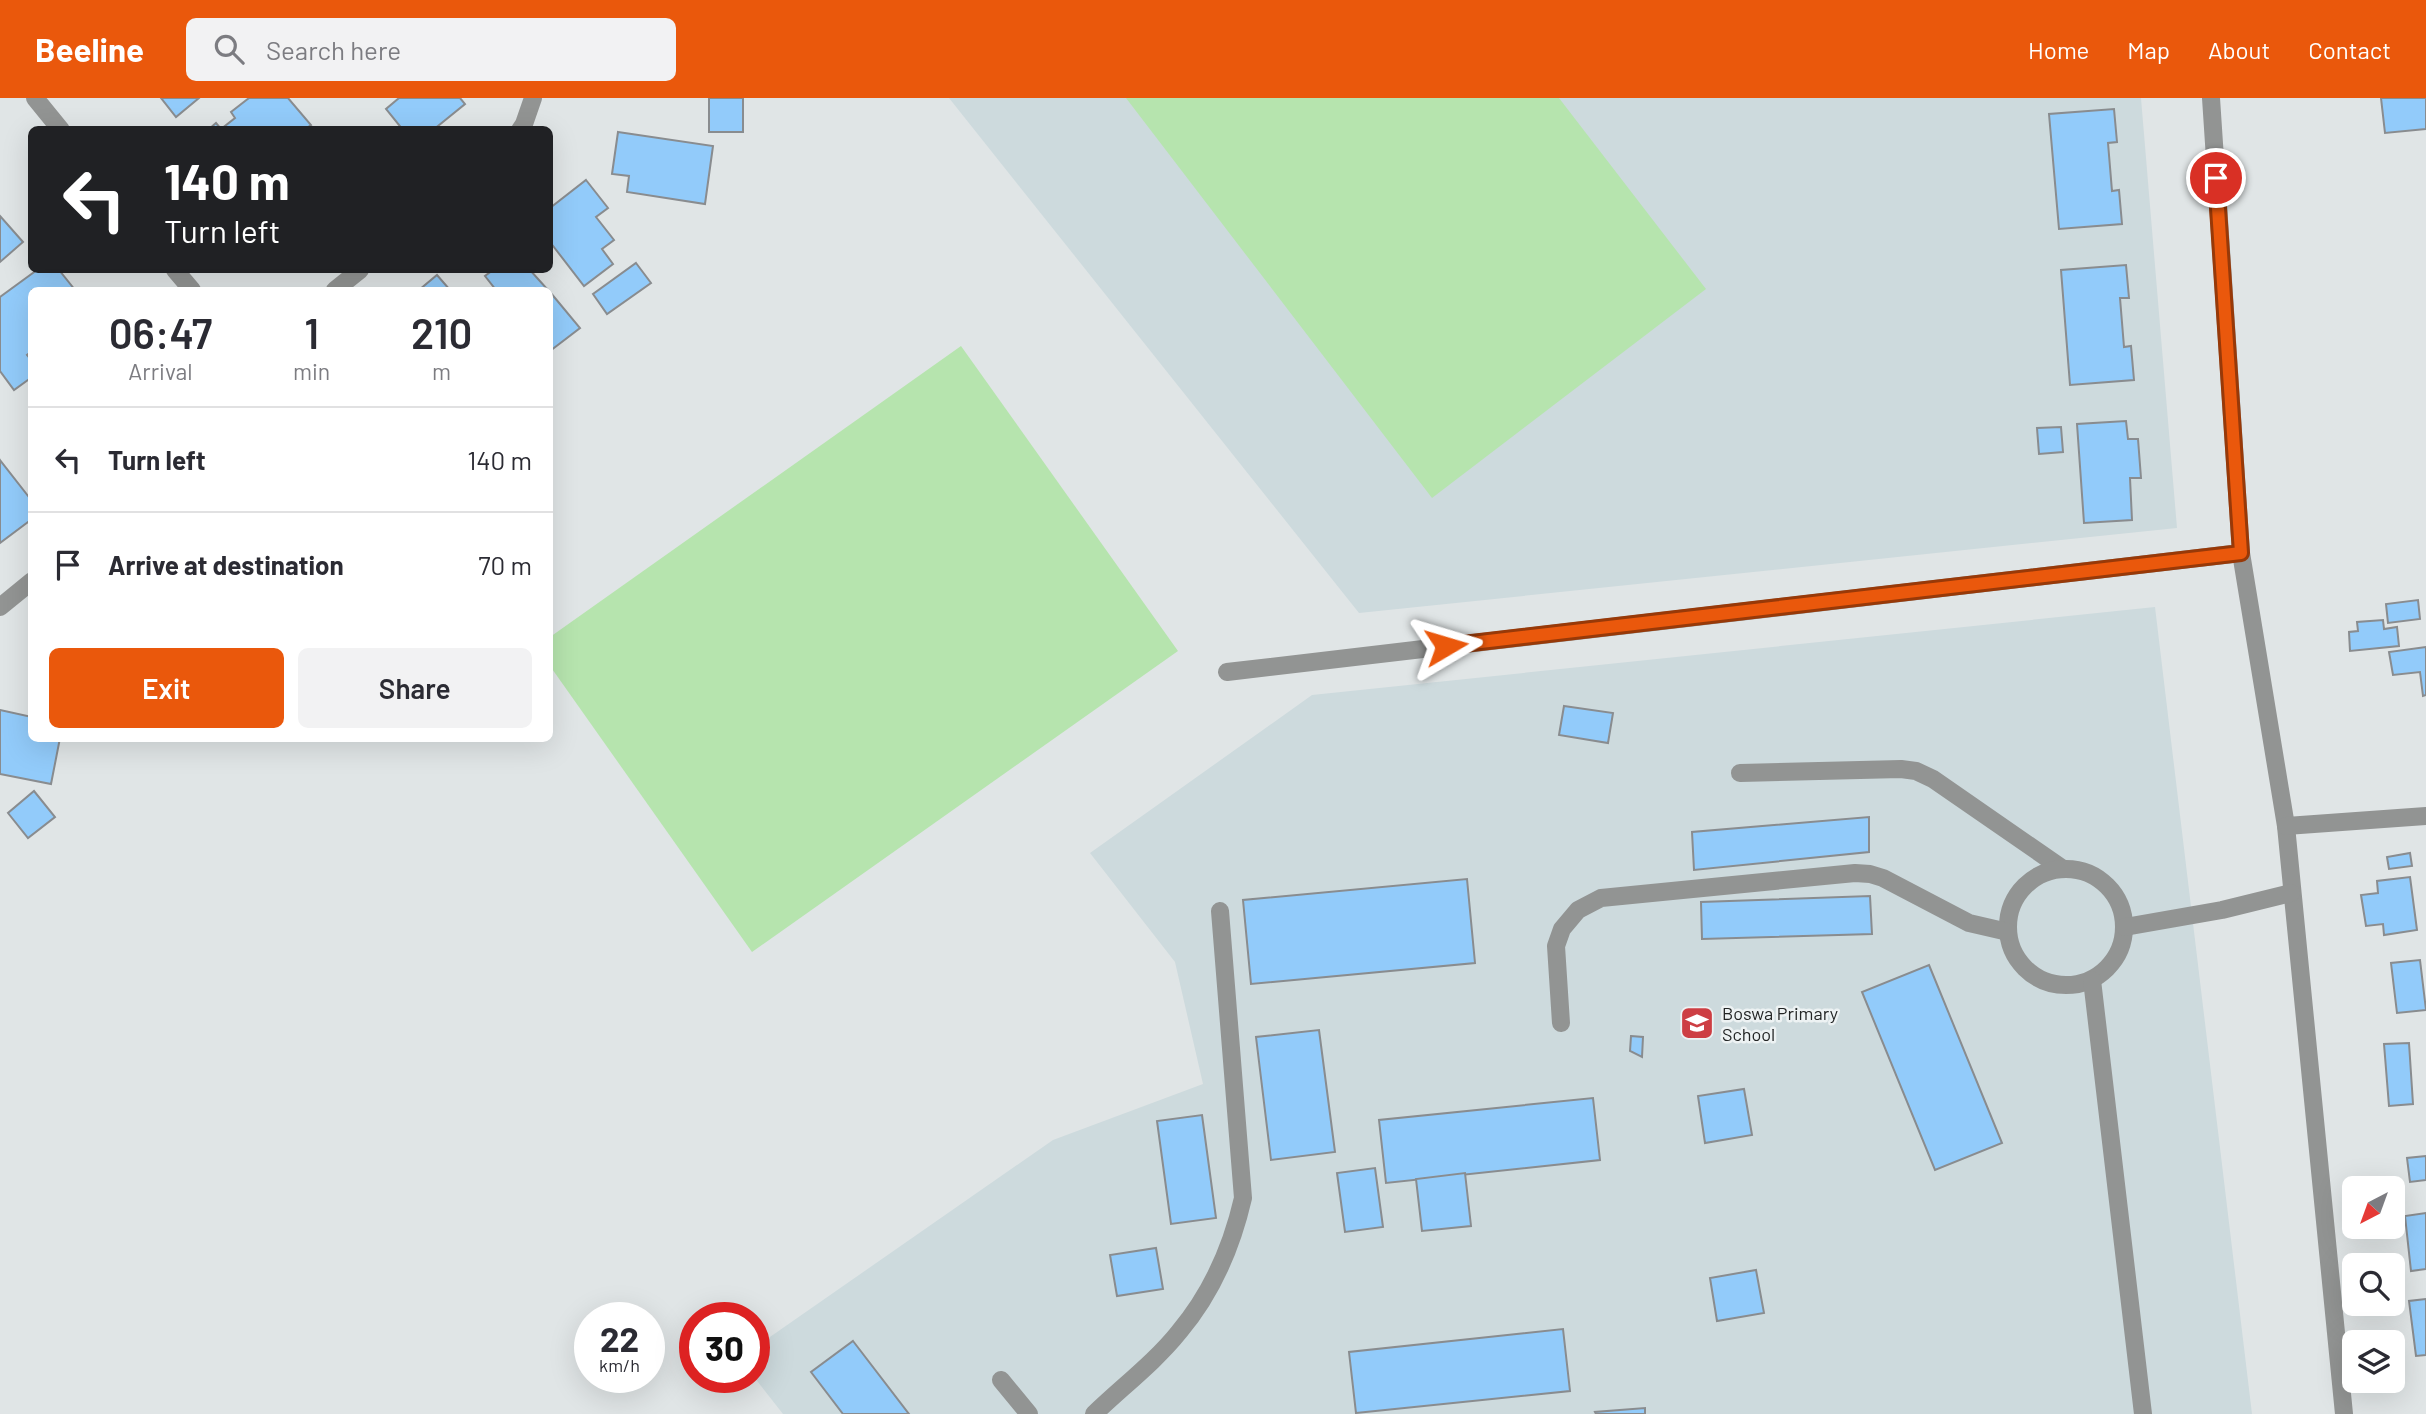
<!DOCTYPE html>
<html lang="en">
<head>
<meta charset="utf-8">
<style>
	:root { --surface:#fff; --page:#f2f2f3; --text:#2b2b33; --muted:#7c7c81; --line:#e1e1e2; --accent:#ea580c }
	body { margin:0; font-family:Barlow,sans-serif; background:var(--page); color:var(--text); height:100vh; display:flex; flex-direction:column; font-size:26px; white-space:nowrap }
	* { box-sizing:border-box; margin:0 }
	p { font-size:23px; color:var(--muted) }
	.icon { flex:none; width:38px; height:38px; fill:none; stroke:currentColor; stroke-width:2; stroke-linecap:round; stroke-linejoin:round }
	.map { position:relative; flex:1; overflow:hidden }
	.panel { position:absolute; left:28px; top:189px; width:525px; height:455px; display:flex; flex-direction:column; background:var(--surface); border-radius:10px; box-shadow:0 7px 28px #0002 }
	.panel>* { flex:none }
	.banner { position:absolute; left:28px; top:28px; width:525px; height:147px; border-radius:10px; box-shadow:0 7px 28px #0002; background:#202124; color:#fff; overflow:hidden }
	.needle { width:46px; rotate:221deg }
	.tools { position:absolute; left:2342px; top:1078px; display:grid; gap:14px }
	.tools a { display:grid; place-items:center; width:63px; height:63px; border-radius:10px; background:var(--surface); box-shadow:0 7px 28px #0002; font-size:35px }
	.speed { position:absolute; left:574px; top:1204px; display:flex; gap:14px; font-size:35px; font-weight:700; text-align:center }
	.speed>* { display:grid; place-content:center; width:91px; height:91px; border-radius:50%; background:var(--surface); box-shadow:0 7px 28px #0002; line-height:1 }
	.speed small { font-size:18px; font-weight:400 }
	.speed .limit { border:10px solid #d22; background:#fff; color:#111 }
	.pin { position:absolute; display:grid; place-items:center; width:60px; height:60px; color:#fff; margin:-30px; border:4px solid #fff; border-radius:50%; box-shadow:0 2px 7px #0007 }
	.me { position:absolute; width:77px; margin:-38px; rotate:83deg; stroke-linejoin:round; filter:drop-shadow(0 0 5px #0008) }
	.turn { display:flex; align-items:center; gap:24px; height:147px; padding:0 21px; font-size:32px }
	.turn .icon { width:91px; height:91px; stroke-width:2.5 }
	.turn b { display:block; font-size:49px; line-height:60px }
	.eta { display:flex; justify-content:space-evenly; align-items:center; height:119px; text-align:center }
	.eta b { font-size:42px; font-weight:600; line-height:49px }
	.action { display:flex; gap:14px; margin-top:auto; padding:14px 21px }
	.action a { flex:1; height:80px; border-radius:10px; background:var(--accent); color:#fff; font-size:28px; font-weight:600; line-height:80px; text-align:center }
	.action a+a { background:var(--page); color:var(--text) }
	ul { padding:0; list-style:none }
	li { display:flex; align-items:center; gap:21px; height:105px; padding:0 21px; border-top:2px solid var(--line) }
	li div { flex:1 }
	li b { display:block; font-size:26px }
	li em { font-style:normal }
	header { display:flex; align-items:center; gap:42px; box-sizing:border-box; height:98px; padding:0 35px; background:var(--accent); color:#fff }
	header strong { font-size:33px }
	nav { display:flex; gap:38px; margin-inline-start:auto; font-size:24px }
	.search { width:490px; height:63px; background:var(--page); display:flex; align-items:center; gap:18px; box-sizing:border-box; padding:0 24px; border-radius:10px; color:var(--muted); font-size:26px }
	.map>svg:first-child { display:block }
</style>
</head>
<body>
<header>
<strong>Beeline</strong>
<div class="search"><svg class="icon" aria-label="search" viewBox="0 0 24 24"><circle cx="10" cy="10" r="6"/><path d="M15 15l6 6"/></svg>Search here</div>
<nav><a>Home</a><a>Map</a><a>About</a><a>Contact</a></nav>
</header>
<div class="map">
<svg width="2426" height="1316" viewBox="0 0 2426 1316">
	<rect width="100%" height="100%" fill="#e0e5e6"/>
	<!-- built -->
	<g fill="#cddadd">
		<path d="M949,0H2141L2177,430L1359,515Z"/>
		<path d="M2155,509L2252,1316H783L754,1279V1250L1053,1042L1203,986L1175,864L1090,755L1312,597Z"/>
	</g>
	<!-- green -->
	<g fill="#b6e4ae">
		<path d="M1126,0H1559L1706,191L1432,400Z"/>
		<path d="M961,248L1178,553L752,854L550,568V539Z"/>
	</g>
	<!-- building -->
	<g fill="#92cbfa" stroke="#898c8f" stroke-width="2">
		<path d="M161,0H199L176,19Z"/>
		<path d="M249,0H288L311,27L304,32H208L216,25L221,31L235,20L231,14Z"/>
		<path d="M399,0H460L465,6L433,32H403L386,11Z"/>
		<rect x="709" y="0" width="34" height="34"/>
		<path d="M2381,0H2426V31L2385,35Z"/>
		<path d="M2114,11L2117,44L2108,45L2112,93L2119,92L2122,126L2059,131L2049,16Z"/>
		<path d="M618,34L713,48L705,106L627,94L629,78L612,76Z"/>
		<path d="M586,82L608,110L596,119L614,142L602,151L613,166L584,188L550,144V110Z"/>
		<path d="M0,118L23,144L0,164Z"/>
		<path d="M636,165L651,185L607,216L593,196Z"/>
		<path d="M2126,167L2129,200H2120L2124,249L2131,248L2134,282L2070,287L2061,172Z"/>
		<path d="M37,172H59L75,192H32V253L27,257L32,263V279L14,292L0,273V199Z"/>
		<path d="M493,172H530L548,192H496L485,178Z"/>
		<path d="M437,177L450,192H419Z"/>
		<path d="M550,194L580,230L550,253Z"/>
		<path d="M2126,323L2128,341H2138L2141,380H2130L2132,422L2084,425L2077,326Z"/>
		<path d="M2061,329L2063,354L2039,356L2037,330Z"/>
		<path d="M0,362L32,403V421L0,445Z"/>
		<path d="M2418,502L2420,521L2388,525L2386,506Z"/>
		<path d="M2383,522L2384,531L2397,529L2399,548L2350,553L2349,534L2358,533L2357,524Z"/>
		<path d="M2426,549V597L2423,598L2420,574L2393,577L2389,554Z"/>
		<path d="M1564,608L1613,615L1608,645L1559,637Z"/>
		<path d="M0,612L32,619V640H60L51,686L0,676Z"/>
		<path d="M34,693L55,719L28,740L8,715Z"/>
		<path d="M1869,719V754L1694,772L1692,734Z"/>
		<path d="M2410,755L2412,768L2389,771L2387,759Z"/>
		<path d="M2410,779L2417,832L2384,837L2383,826L2366,828L2361,797L2378,795L2377,783Z"/>
		<path d="M1467,781L1475,865L1251,886L1243,802Z"/>
		<path d="M1870,798L1872,836L1702,841L1701,804Z"/>
		<path d="M2420,862L2426,912L2397,915L2391,865Z"/>
		<path d="M1929,867L2002,1045L1935,1072L1862,894Z"/>
		<path d="M1319,932L1335,1054L1271,1062L1256,939Z"/>
		<path d="M1631,938L1643,939L1642,959L1630,953Z"/>
		<path d="M2409,945L2413,1006L2389,1008L2384,946Z"/>
		<path d="M1744,991L1752,1037L1705,1045L1698,998Z"/>
		<path d="M1593,1000L1600,1062L1386,1085L1379,1022Z"/>
		<path d="M1202,1017L1216,1120L1171,1126L1157,1023Z"/>
		<path d="M2426,1058V1082L2410,1084L2407,1060Z"/>
		<path d="M1375,1070L1383,1129L1345,1134L1337,1075Z"/>
		<path d="M1465,1075L1471,1128L1422,1133L1416,1081Z"/>
		<path d="M2426,1115V1171L2411,1173L2405,1118Z"/>
		<path d="M1156,1150L1163,1191L1117,1198L1110,1157Z"/>
		<path d="M1756,1172L1764,1215L1717,1223L1710,1180Z"/>
		<path d="M2426,1201V1257L2416,1258L2409,1203Z"/>
		<path d="M1563,1231L1570,1293L1356,1315L1349,1254Z"/>
		<path d="M853,1243L909,1316H843L811,1274Z"/>
		<path d="M1645,1310V1316H1596L1595,1314Z"/>
	</g>
	<g fill="none" stroke-linecap="round" stroke-linejoin="round">
		<!-- minor -->
		<g stroke="#929493" stroke-width="18">
			<path d="M35,0L61,32"/>
			<path d="M2211,0L2241,455L2286,728L2344,1316"/>
			<path d="M520,32L524,26L533,0"/>
			<path d="M175,172L192,192"/>
			<path d="M335,192L360,172"/>
			<path d="M0,509L32,483"/>
			<path d="M1227,574L2241,455"/>
			<path d="M1740,675L1901,671L1916,673L1933,681L2063,771"/>
			<path d="M2286,728L2426,718"/>
			<circle cx="2066" cy="829" r="58"/>
			<path d="M2125,829L2222,812L2291,795"/>
			<path d="M2092,882L2143,1316"/>
			<path d="M1561,925L1556,848L1562,831L1578,812L1601,800L1855,775L1870,776L1883,780L1969,825L2008,834"/>
			<path d="M1001,1282L1029,1316"/>
			<path d="M1094,1316C1122,1289 1155,1264 1179,1234C1211,1196 1232,1148 1243,1100L1220,813"/>
		</g>
	</g>
	<g fill="none" stroke-linecap="round" stroke-linejoin="round">
		<!-- route casing -->
		<g stroke="#983908" stroke-width="18">
			<path id="route" d="M1446,548L2241,455L2216,80"/>
		</g>
		<!-- route -->
		<use href="#route" stroke="#ea580c" stroke-width="12"/>
	</g>
	<!-- icons -->
	<defs>
		<g id="school-square" transform="scale(1.75)"><rect x="-9" y="-9" width="18" height="18" rx="4" fill="#cd3e43" stroke="#edf2f3"/><path d="M0-5L7-2L0 1L-7-2ZM-4 1L0 2.5L4 1V4Q0 6-4 4Z" fill="#fff"/></g>
	</defs>
	<g fill-rule="evenodd">
		<use href="#school-square" x="1697" y="925"/>
	</g>
	<g text-anchor="middle" dominant-baseline="central" stroke-width="5" stroke-linejoin="round" paint-order="stroke">
		<!-- poi labels -->
		<g font-size="18" fill="#222424" stroke="#edf2f3" text-anchor="start">
			<text x="1722" y="915">Boswa Primary<tspan x="1722" dy="21">School</tspan></text>
		</g>
	</g>
</svg>
<div class="tools">
<a><svg class="needle" viewBox="-14 -14 28 28"><path d="M0-13l5 13h-10z" fill="#e53935"/><path d="M0 13l5-13h-10z" fill="#7c7c81"/></svg></a>
<a><svg class="icon" aria-label="search" viewBox="0 0 24 24"><circle cx="10" cy="10" r="6"/><path d="M15 15l6 6"/></svg></a>
<a><svg class="icon" aria-label="layers" viewBox="0 0 24 24"><path d="M12 4l9 5-9 5-9-5zM3 14l9 5 9-5"/></svg></a>
</div>
<div class="speed"><div>22<small>km/h</small></div><div class="limit">30</div></div>
<div class="pin" style="left:2216px;top:80px;background:#d93025"><svg class="icon" aria-label="arrive" viewBox="0 0 24 24"><path d="M6 21V4h12l-3 4 3 4H6"/></svg></div>
<svg class="me" style="left:1446px;top:548px" viewBox="-20 -20 40 40"><path d="M0-17L14 15 0 8-14 15z" fill="#ea580c" stroke="#fff" stroke-width="4"/></svg>
<div class="banner">
<div class="turn"><svg class="icon" aria-label="left" viewBox="0 0 24 24"><path d="M17 20v-9H6M10 6l-5 5 5 5"/></svg><div><b>140 m</b>Turn left</div></div>
</div>
<section class="panel">
<div class="eta">
<div><b>06:47</b><p>Arrival</p></div>
<div><b>1</b><p>min</p></div>
<div><b>210</b><p>m</p></div>
</div>
<ul>
<li><svg class="icon" aria-label="left" viewBox="0 0 24 24"><path d="M17 20v-9H6M10 6l-5 5 5 5"/></svg><div><b>Turn left</b></div><em>140 m</em></li>
<li><svg class="icon" aria-label="arrive" viewBox="0 0 24 24"><path d="M6 21V4h12l-3 4 3 4H6"/></svg><div><b>Arrive at destination</b></div><em>70 m</em></li>
</ul>
<div class="action"><a>Exit</a><a>Share</a></div>
</section>
</div>
</body>
</html>
